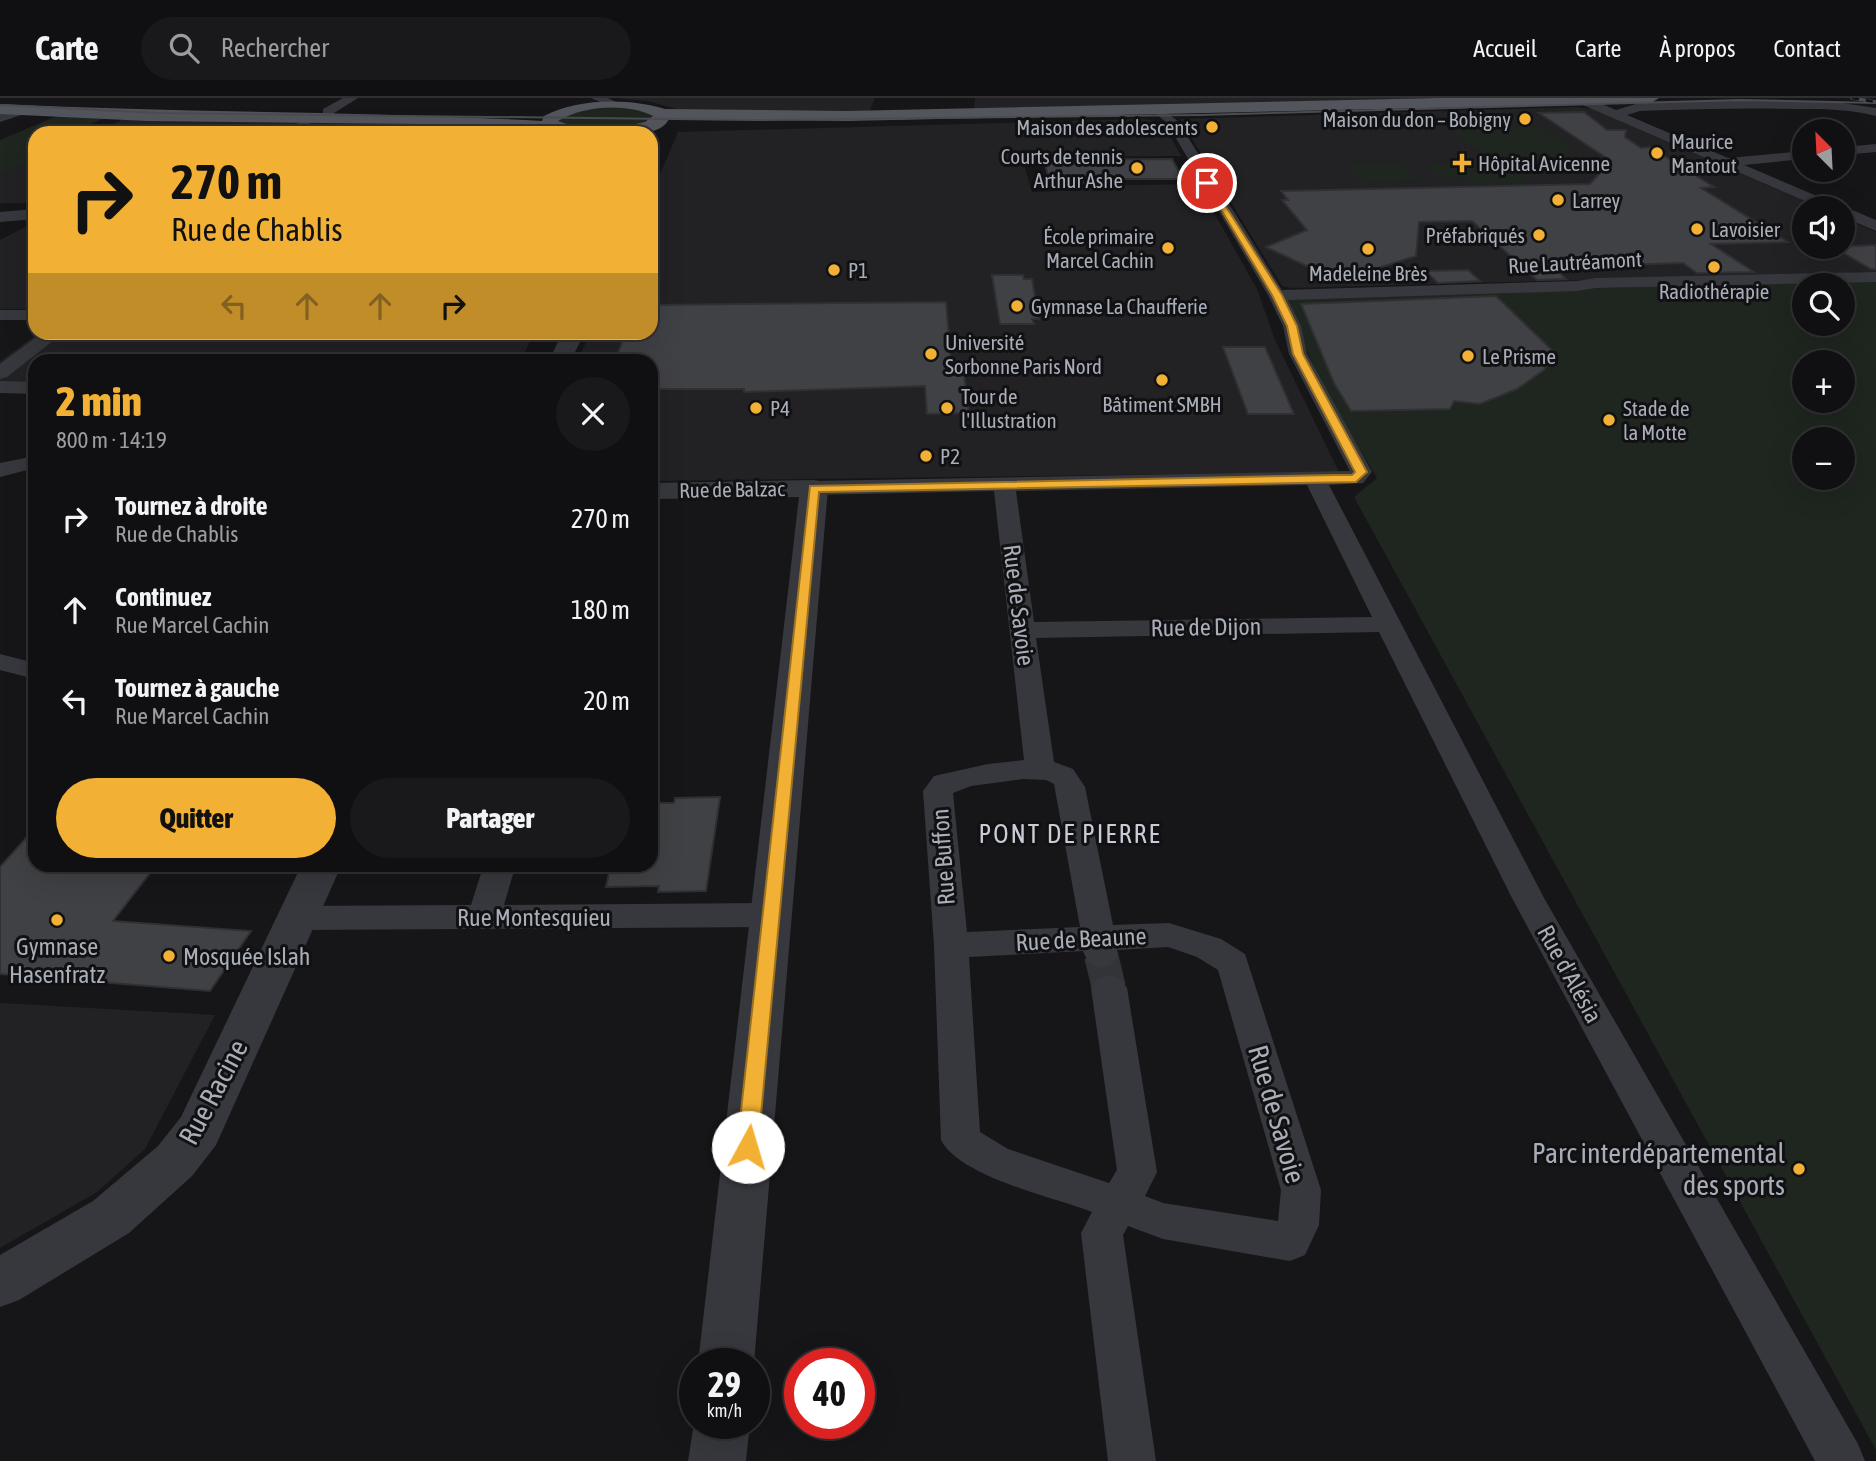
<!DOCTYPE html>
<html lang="fr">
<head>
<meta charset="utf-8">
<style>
	:root { --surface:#101012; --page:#19191b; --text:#f1f3f6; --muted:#9c9d9f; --line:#303032; --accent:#f2b134 }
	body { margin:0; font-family:"Asap Condensed",sans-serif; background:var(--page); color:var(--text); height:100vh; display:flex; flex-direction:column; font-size:26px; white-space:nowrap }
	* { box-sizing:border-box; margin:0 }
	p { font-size:23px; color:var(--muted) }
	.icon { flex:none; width:38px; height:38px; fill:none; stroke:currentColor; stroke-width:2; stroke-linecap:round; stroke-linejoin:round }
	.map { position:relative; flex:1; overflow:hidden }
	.sheet { position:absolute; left:28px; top:256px; width:630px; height:518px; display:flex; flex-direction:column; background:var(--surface); border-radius:21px; box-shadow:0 7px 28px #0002,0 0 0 2px var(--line) }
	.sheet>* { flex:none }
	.hud { position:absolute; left:28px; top:28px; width:630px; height:214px; border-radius:21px; box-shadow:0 7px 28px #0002,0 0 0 2px var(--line); background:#f2b134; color:#111; overflow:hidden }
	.needle { width:46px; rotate:336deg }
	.tools { position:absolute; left:1792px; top:21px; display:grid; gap:14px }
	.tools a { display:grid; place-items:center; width:63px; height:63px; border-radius:50%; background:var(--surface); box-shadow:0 7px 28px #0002,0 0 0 2px var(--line); font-size:35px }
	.speed { position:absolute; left:679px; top:1250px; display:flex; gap:14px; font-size:35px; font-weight:700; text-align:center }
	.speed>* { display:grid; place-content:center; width:91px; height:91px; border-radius:50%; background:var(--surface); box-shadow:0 7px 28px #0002,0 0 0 2px var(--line); line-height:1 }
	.speed small { font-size:18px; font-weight:400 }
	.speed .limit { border:10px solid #d22; background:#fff; color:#111 }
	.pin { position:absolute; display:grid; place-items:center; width:60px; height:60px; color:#fff; margin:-30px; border:4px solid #fff; border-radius:50%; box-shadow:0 2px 7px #0007 }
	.me { position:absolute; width:77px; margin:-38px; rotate:6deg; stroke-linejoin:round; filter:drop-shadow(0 0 5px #0008) }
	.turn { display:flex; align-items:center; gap:24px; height:147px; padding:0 28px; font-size:32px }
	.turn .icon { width:91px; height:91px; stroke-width:2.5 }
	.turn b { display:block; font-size:49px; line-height:60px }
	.lanes { display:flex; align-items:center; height:66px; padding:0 28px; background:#0003; justify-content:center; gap:35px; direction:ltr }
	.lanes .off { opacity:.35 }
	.round { display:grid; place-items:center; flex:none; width:74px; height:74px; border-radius:37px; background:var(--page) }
	.overview { display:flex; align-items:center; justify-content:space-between; height:119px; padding:0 28px }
	h1 { font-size:42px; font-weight:800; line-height:52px; color:var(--accent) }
	.cta { display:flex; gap:14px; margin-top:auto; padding:14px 28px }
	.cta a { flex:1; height:80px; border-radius:42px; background:var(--accent); color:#111; font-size:28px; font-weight:800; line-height:80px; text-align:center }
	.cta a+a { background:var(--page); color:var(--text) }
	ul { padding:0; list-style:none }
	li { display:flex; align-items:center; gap:21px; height:91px; padding:0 28px }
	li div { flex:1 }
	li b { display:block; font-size:26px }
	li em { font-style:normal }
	header { display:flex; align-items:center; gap:42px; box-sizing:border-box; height:98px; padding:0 35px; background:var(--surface); border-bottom:2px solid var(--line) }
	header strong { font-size:33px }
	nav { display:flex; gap:38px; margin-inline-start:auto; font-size:24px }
	.search { width:490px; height:63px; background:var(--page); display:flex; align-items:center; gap:18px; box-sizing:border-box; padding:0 24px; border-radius:38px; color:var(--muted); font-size:26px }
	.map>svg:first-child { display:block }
</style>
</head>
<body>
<header>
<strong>Carte</strong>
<div class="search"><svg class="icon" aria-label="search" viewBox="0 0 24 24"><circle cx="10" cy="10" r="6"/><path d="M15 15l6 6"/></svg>Rechercher</div>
<nav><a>Accueil</a><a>Carte</a><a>À propos</a><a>Contact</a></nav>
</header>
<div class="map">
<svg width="1876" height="1363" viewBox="0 0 1876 1363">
	<rect width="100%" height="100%" fill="#161618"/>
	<!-- built -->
	<g fill="#222225">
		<path d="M614,0H875L869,14L680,12L648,3Z"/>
		<path d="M975,0H1441L974,12Z"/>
		<path d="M1575,9L1592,11L1820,110H1804V149H1843V120L1876,134V174L1291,190L1282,188L1180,21Z"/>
		<path d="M126,20L428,25L530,31L545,35H93Z"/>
		<path d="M1144,21L1163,25L1181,58L1022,59L1032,94L1082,92L1081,88L1198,86L1257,191L1275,242L1339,374L651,383V262H578L590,235L651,234V97L678,34Z"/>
		<path d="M35,60V105H0V76Z"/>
		<path d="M35,124V211H0V142Z"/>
		<path d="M39,235H534L521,262H35V286L0,285V263Z"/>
		<path d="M0,905L215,917L145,1051L97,1094L0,1150Z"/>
	</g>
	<!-- green -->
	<g fill="#1e261f" fill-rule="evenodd">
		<path d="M627,8L652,14L655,22C618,32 591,43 556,22L581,11Z"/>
		<path d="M57,18L105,20L69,35H35V61L0,76V42Z"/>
		<path d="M1540,28L1578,55L1494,57L1481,54L1449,30Z"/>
		<path d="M1525,64L1545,77L1522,79L1529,85L1469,86L1462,80H1439L1422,66Z"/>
		<path d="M1403,66L1421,82L1365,85L1347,67Z"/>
		<path d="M1876,182V1352L1354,399L1377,380L1320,285L1287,202L1294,199ZM1804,187H1843V226H1804ZM1804,264H1843V303H1804ZM1804,341H1843V380H1804Z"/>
	</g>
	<!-- building -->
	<g fill="#404145" stroke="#303034" stroke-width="2">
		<path d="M1584,14L1607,32H1626L1625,39L1641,50L1650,49L1714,89L1701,90L1788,144L1711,146L1754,174L1697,175L1683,165L1553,169L1566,181L1537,182L1472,123L1419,124L1416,158L1356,177L1313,171L1266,149L1307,132L1282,102H1288L1281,93L1590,86L1611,63L1539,15Z"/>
		<path d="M1172,61L1183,81H1100L1103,85L1063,86L1050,85L1044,62Z"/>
		<path d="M1876,147V171H1871L1833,149Z"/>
		<path d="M1468,172L1480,183L1438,185L1426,173Z"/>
		<path d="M992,177H1023L1024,181H1032L1039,221H1032L1034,226H1000Z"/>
		<path d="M1496,198L1555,255L1544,272L1517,291L1480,306L1454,303L1450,311L1351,313L1334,285L1301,206Z"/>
		<path d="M946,204L952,277H964L969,315L927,316L925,288L744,294V291H651V262H615L626,234H651V207Z"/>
		<path d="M1223,249H1265L1294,316H1248Z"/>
		<path d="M720,699L706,793L658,794L659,788L606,789L611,766H651V705H674L675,700Z"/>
		<path d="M35,730V766H157L113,823L251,833L210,893L0,876V769Z"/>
	</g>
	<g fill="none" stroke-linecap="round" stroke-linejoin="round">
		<!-- minor-tunnel -->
		<path stroke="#333438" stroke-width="34" stroke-dasharray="34 17" stroke-linecap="butt" d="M1101,857L1109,890"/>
		<!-- minor -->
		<g fill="#37383d" fill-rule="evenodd">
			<path d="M343,0H358L331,17H323V11Z"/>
			<path d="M591,0H608L619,6L613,10Z"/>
			<path d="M1577,0H1588L1616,12L1639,5L1743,2L1835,4L1876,10V18C1850,11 1823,11 1796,11C1744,10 1692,11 1640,13L1627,17L1728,60L1804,53V61L1744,67L1838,107L1840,110C1852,110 1865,118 1876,122V133L1843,119V110H1821L1578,5Z"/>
			<path d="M20,9L24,10V16L0,24V16Z"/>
			<path d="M1161,11L1178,23L1282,192L1577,183L1596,180L1876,174V184L1596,190L1577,193L1288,202L1301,228L1307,256L1372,374L1363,385L1329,387L1544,800L1858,1346L1865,1363H1815L1512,800L1379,534L1036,540L1054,664L1073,671L1085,689L1113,827L1169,825L1221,841L1245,856L1321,1092L1319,1127L1305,1157L1290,1163L1163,1141L1128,1128L1123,1137L1156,1363H1108L1081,1135L1092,1114C1053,1099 960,1079 941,1042L934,847L923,693L934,678L988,666L1024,662L994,393L814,397L806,395L803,390L806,385L814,383L1350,373L1289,256L1283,228L1268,197L1167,25L1155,15ZM1307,387L1372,519L1034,524L1016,393ZM1023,681L1046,682L1054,686L1080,829L967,834L953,695L971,688ZM1168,849L1197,859L1218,872L1281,1092L1278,1123L1163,1105L1145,1098L1157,1074L1127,890L1121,881L1109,877L1097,881L1091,890L1117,1072L1109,1085L1008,1051L980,1034L969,859L1083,853L1089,866L1101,870L1113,866L1118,857L1117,852Z"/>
			<path d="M310,16L316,20L299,35H284Z"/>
			<path d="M1876,46V54L1843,57V49Z"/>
			<path d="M35,111V121L0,124V114Z"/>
			<rect x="0" y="212" width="35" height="10"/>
			<path d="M43,234H64L7,279L0,281V266Z"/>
			<path d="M0,283L35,284V296L0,295Z"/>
			<path d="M35,358V370L0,379V365Z"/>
			<path d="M0,556L35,565V581L0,572Z"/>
			<path d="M484,766H516L504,807L769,805L781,809L786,817L781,825L769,829L298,832L286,828L281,820L286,812L298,808L471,807Z"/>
		</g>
		<!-- tertiary -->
		<g fill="#37383d" fill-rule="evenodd">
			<path d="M651,54L657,55L660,65L651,70Z"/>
			<path d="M563,234H585L571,262H549Z"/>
			<path d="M814,382L824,384L828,390L754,1265H698L799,399L651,401V385Z"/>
			<path d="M302,766H342L216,1047L192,1078L129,1135L19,1202L0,1209V1157L93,1103L158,1048L181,1019Z"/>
			<path d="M695,1319V1325H750L746,1363H688Z"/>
		</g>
		<!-- primary -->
		<path fill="#53555c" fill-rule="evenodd" d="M1438,0H1659L1651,5L846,23L669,21C659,40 627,35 610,35L612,31L645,24L653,18C627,5 584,7 558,23L581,31L583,35L419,26L147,23L0,16V6C181,15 361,13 542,23L544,18C578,0 629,0 665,11L846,13Z"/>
		<!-- tram -->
		<path stroke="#4a4c52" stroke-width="2" d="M0,7L158,15L754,22L1200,17L1741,2L1876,5"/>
		<!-- rail casing -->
		<g stroke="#4a4c52" stroke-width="3.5">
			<path id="rail" d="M1852,0L1876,4"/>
		</g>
		<!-- rail -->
		<use href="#rail" stroke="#111113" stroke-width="2.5" stroke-dasharray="7" stroke-linecap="butt"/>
	</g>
	<!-- route -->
	<path fill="#f2b134" stroke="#9d7322" stroke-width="2" d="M1204,83L1211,85L1282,197L1297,228L1303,256L1367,374L1356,384L819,394L758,1049L755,1055L748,1058L740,1055L737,1049L810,388L1335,377H1352L1355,374L1293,256L1287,228L1272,197Z"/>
	<!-- markers -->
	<g fill="#f2b134" stroke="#111113" stroke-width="2.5">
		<circle cx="1525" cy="21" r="7"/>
		<circle cx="1212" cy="29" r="7"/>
		<circle cx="1657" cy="55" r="7"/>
		<path d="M1458.5 54.5h7v7h7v7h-7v7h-7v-7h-7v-7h7z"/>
		<circle cx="1137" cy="70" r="7"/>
		<circle cx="1558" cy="102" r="7"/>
		<circle cx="1697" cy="131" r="7"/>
		<circle cx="1539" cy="137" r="7"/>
		<circle cx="1168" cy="150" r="7"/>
		<circle cx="1368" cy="151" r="7"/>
		<circle cx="1714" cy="169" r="7"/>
		<circle cx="834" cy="172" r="7"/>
		<circle cx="1017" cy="208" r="7"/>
		<circle cx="931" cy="256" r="7"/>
		<circle cx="1468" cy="258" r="7"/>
		<circle cx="1162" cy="282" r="7"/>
		<circle cx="756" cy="310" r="7"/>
		<circle cx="947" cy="310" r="7"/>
		<circle cx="1609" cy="322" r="7"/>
		<circle cx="926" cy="358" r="7"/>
		<circle cx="57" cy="822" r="7"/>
		<circle cx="169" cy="858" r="7"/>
		<circle cx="1799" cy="1071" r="7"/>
	</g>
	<g text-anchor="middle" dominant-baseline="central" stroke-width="6" stroke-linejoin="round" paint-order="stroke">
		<!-- far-poi labels -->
		<g font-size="21" fill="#a8adb8" stroke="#111113" text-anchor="start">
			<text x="1511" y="21" text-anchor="end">Maison du don – Bobigny</text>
			<text x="1198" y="29" text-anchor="end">Maison des adolescents</text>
			<text x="1671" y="43">Maurice<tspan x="1671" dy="24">Mantout</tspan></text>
			<text x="1123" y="58" text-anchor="end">Courts de tennis<tspan x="1123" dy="24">Arthur Ashe</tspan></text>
			<text x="1478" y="65">Hôpital Avicenne</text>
			<text x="1572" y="102">Larrey</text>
			<text x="1711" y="131">Lavoisier</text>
			<text x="1525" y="137" text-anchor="end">Préfabriqués</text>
			<text x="1154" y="138" text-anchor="end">École primaire<tspan x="1154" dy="24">Marcel Cachin</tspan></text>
			<text x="848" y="172">P1</text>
			<text x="1368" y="175" text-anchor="middle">Madeleine Brès</text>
			<text x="1714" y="193" text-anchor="middle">Radiothérapie</text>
			<text x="1031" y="208">Gymnase La Chaufferie</text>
			<text x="945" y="244">Université<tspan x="945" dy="24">Sorbonne Paris Nord</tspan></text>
			<text x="1482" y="258">Le Prisme</text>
			<text x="961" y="298">Tour de<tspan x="961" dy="24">l'Illustration</tspan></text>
			<text x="1162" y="306" text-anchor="middle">Bâtiment SMBH</text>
			<text x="770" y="310">P4</text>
			<text x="1623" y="310">Stade de<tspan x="1623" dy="24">la Motte</tspan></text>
			<text x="940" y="358">P2</text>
		</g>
		<!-- far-street labels -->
		<g font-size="21" fill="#a8adb8" stroke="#111113">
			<text transform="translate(1575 164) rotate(-3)">Rue Lautréamont</text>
			<text transform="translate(732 391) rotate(-1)">Rue de Balzac</text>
		</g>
		<!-- street labels -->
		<g font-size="24" fill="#a8adb8" stroke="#111113">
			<text transform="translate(1019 507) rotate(83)">Rue de Savoie</text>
			<text transform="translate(1206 529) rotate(-1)">Rue de Dijon</text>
			<text transform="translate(943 759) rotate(-94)">Rue Buffon</text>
			<text x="534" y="819">Rue Montesquieu</text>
			<text transform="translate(1081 841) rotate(-3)">Rue de Beaune</text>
			<text transform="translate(1570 876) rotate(61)">Rue d'Alésia</text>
		</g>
		<!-- poi labels -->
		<g font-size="24" fill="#a8adb8" stroke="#111113">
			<text x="57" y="848">Gymnase<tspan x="57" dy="28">Hasenfratz</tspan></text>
			<text x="183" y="858" text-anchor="start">Mosquée Islah</text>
		</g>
		<!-- neighbourhood labels -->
		<g font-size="26" letter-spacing="2" fill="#c9ccd4" stroke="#111113">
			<text x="1070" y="736">PONT DE PIERRE</text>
		</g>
		<!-- near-street labels -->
		<g font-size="28" fill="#a8adb8" stroke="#111113">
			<text transform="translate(213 994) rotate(-62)">Rue Racine</text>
			<text transform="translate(1277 1016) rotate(74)">Rue de Savoie</text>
		</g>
		<!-- near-poi labels -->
		<g font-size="28" fill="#a8adb8" stroke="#111113" text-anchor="end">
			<text x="1785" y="1055">Parc interdépartemental<tspan x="1785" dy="32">des sports</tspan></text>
		</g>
	</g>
</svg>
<div class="tools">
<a><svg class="needle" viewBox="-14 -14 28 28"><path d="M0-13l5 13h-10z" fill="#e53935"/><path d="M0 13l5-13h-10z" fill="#9c9d9f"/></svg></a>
<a><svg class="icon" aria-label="sound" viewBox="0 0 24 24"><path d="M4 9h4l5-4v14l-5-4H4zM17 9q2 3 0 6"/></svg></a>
<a><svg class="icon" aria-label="search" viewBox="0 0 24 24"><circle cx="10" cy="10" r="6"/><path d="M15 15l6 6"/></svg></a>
<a>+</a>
<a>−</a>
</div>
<div class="speed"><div>29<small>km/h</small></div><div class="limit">40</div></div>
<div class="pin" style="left:1207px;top:85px;background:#d93025"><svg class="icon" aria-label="arrive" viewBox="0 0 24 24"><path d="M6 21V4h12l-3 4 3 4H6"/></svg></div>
<svg class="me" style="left:748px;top:1049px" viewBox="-20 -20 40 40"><circle r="19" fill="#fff"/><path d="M0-13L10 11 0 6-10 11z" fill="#f2b134"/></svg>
<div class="hud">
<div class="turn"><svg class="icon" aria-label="right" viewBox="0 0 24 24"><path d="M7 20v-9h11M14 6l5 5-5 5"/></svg><div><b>270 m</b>Rue de Chablis</div></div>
<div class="lanes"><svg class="icon off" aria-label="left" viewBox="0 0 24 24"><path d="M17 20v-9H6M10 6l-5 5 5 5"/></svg><svg class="icon off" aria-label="ahead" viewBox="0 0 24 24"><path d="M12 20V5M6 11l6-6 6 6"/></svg><svg class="icon off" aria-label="ahead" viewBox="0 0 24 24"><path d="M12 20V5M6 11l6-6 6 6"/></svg><svg class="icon" aria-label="right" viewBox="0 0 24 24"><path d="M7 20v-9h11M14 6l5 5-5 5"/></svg></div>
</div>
<section class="sheet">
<div class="overview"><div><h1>2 min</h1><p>800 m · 14:19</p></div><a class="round"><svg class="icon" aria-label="close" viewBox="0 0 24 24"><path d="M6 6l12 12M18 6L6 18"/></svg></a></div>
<ul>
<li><svg class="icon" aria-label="right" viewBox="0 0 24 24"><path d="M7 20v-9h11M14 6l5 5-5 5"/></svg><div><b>Tournez à droite</b><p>Rue de Chablis</p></div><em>270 m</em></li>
<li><svg class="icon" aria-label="ahead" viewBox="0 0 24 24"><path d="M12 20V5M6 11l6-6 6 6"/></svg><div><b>Continuez</b><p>Rue Marcel Cachin</p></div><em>180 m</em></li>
<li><svg class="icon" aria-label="left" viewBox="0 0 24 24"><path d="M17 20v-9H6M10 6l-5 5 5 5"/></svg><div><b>Tournez à gauche</b><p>Rue Marcel Cachin</p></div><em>20 m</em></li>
</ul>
<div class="cta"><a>Quitter</a><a>Partager</a></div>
</section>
</div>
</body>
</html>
